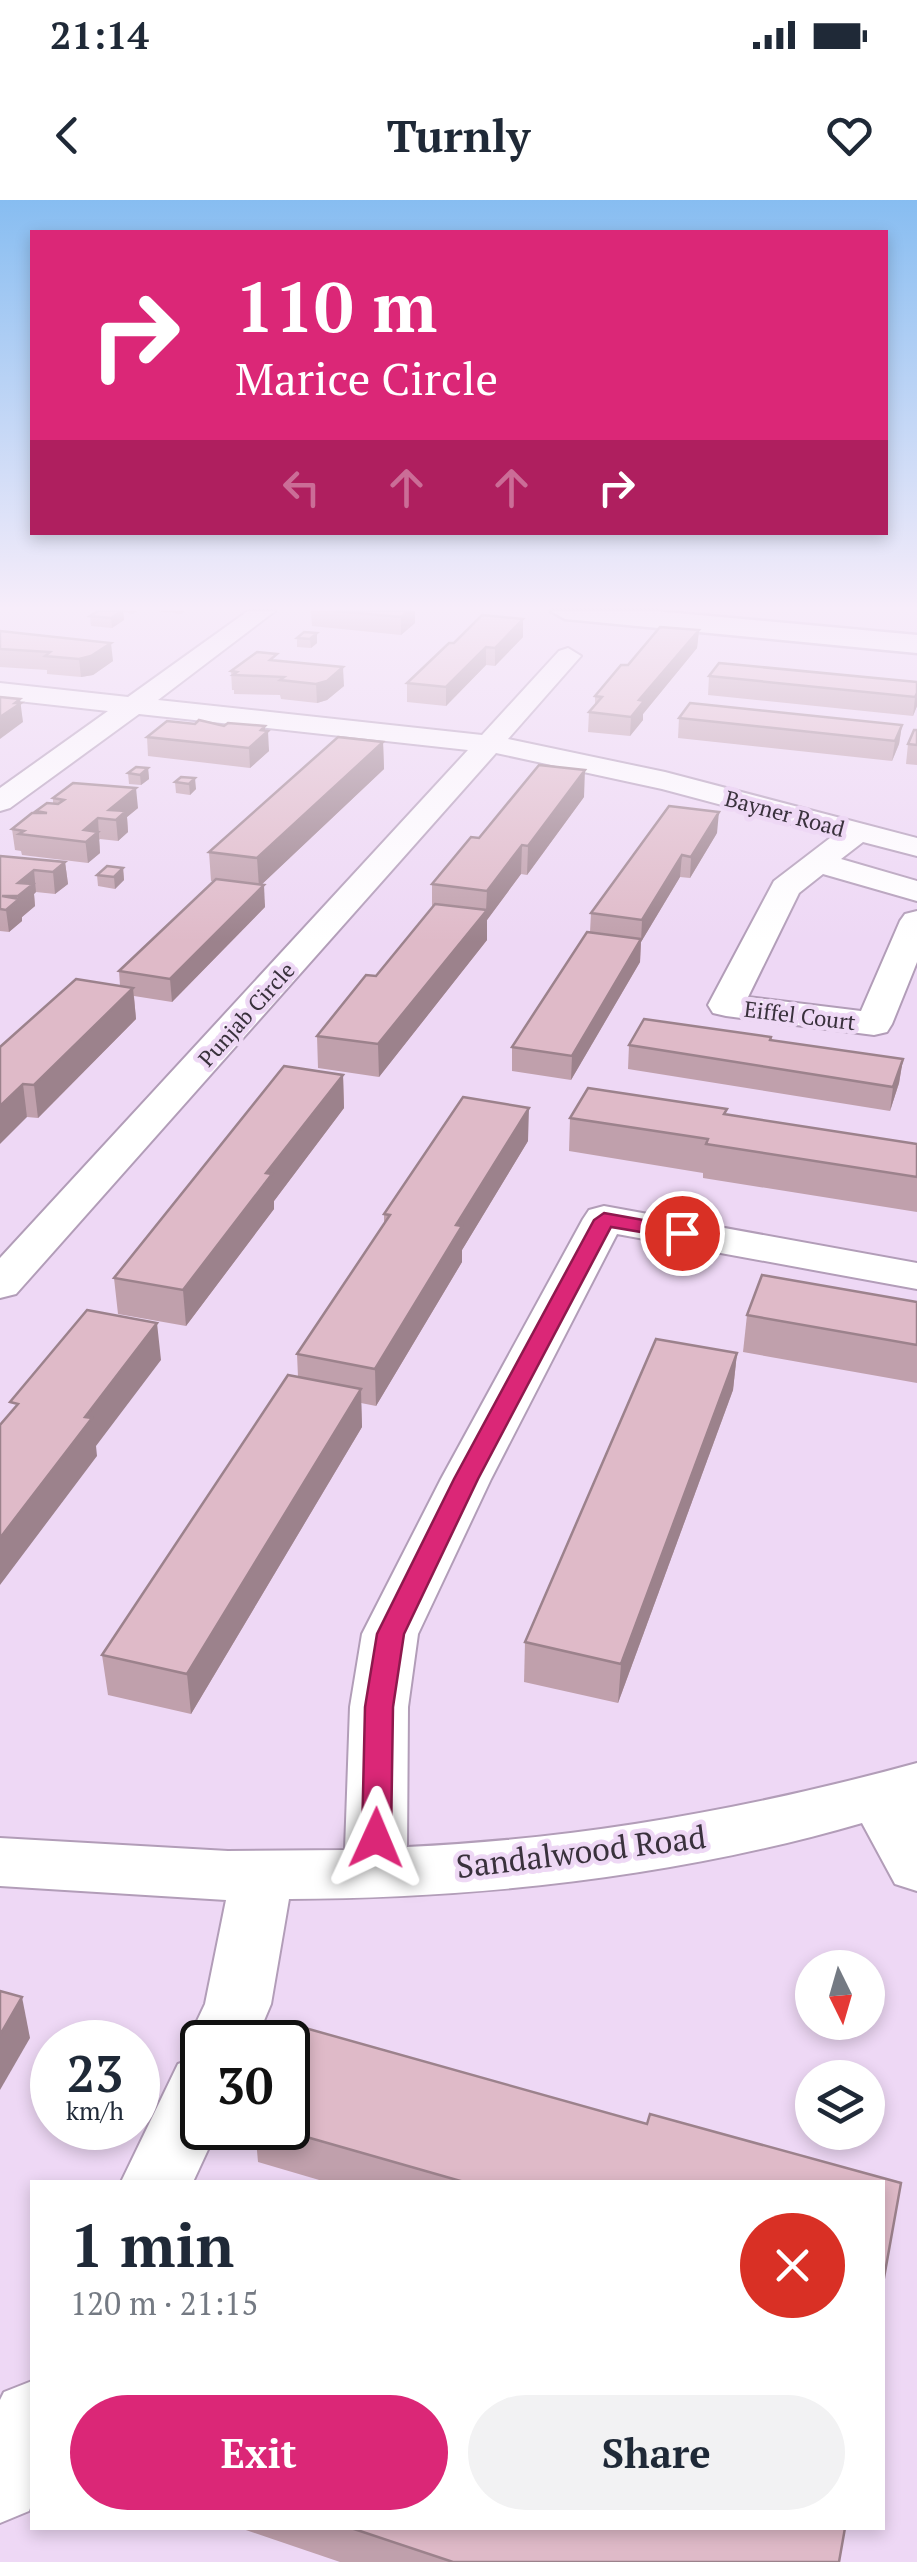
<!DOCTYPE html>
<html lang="en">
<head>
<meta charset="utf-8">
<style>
	:root { --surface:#fff; --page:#f2f2f3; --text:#1f2937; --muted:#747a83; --accent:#db2777 }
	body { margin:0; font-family:"PT Serif",serif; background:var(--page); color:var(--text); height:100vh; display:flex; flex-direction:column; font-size:38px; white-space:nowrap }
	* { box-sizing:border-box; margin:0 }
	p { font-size:32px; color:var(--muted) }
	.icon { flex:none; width:55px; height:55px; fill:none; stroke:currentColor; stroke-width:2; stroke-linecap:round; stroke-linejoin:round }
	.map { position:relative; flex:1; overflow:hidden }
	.side { position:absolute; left:30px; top:1980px; width:855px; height:350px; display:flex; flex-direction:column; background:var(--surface); border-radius:0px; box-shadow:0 5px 15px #0003 }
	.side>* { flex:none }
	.top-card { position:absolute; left:30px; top:30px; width:858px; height:305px; border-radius:0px; box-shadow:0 5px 15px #0003; background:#db2777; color:#fff; overflow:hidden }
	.needle { width:65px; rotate:175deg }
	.tools { position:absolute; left:795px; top:1750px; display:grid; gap:20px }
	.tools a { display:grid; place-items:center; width:90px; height:90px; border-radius:50%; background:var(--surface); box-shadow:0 5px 15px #0003; font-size:50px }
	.speed { position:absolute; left:30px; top:1820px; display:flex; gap:20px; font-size:50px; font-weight:700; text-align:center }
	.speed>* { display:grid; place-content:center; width:130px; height:130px; border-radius:50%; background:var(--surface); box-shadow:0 5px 15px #0003; line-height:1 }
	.speed small { font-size:25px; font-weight:400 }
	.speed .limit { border:5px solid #111; border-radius:15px; background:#fff; color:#111 }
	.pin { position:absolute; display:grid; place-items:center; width:85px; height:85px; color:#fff; margin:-42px; border:5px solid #fff; border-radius:50%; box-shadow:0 2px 10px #0007 }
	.me { position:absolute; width:110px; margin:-55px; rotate:1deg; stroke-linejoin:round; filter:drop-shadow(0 0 8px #0008) }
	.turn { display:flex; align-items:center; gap:35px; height:210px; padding:0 40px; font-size:45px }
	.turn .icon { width:130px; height:130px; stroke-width:2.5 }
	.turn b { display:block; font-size:70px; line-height:85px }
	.lanes { display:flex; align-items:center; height:95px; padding:0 40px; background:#0003; justify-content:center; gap:50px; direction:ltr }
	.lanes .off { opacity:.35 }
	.round { display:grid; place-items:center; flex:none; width:105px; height:105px; border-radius:52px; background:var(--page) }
	.headline { display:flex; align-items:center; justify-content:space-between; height:170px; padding:0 40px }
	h1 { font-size:60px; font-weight:700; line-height:75px }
	.action { display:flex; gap:20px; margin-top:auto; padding:20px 40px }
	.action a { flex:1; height:115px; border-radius:60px; background:var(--accent); color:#fff; font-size:40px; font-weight:700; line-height:115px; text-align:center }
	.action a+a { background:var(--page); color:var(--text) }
	.status { display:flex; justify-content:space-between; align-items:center; height:70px; padding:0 50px; background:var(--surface); direction:ltr }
	.status svg { height:28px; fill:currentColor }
	header { display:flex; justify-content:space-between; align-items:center; height:130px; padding:0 40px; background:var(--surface); font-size:45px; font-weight:700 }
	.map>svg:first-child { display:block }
</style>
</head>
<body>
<div class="status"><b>21:14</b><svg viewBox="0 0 49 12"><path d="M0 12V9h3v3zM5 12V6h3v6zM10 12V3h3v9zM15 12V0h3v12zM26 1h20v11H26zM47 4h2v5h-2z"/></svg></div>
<header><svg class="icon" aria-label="back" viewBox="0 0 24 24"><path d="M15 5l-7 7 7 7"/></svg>Turnly<svg class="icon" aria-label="heart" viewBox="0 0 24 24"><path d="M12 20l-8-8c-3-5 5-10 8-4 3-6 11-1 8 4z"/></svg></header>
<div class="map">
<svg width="917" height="2362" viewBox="0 0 917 2362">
	<rect width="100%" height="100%" fill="#eed8f5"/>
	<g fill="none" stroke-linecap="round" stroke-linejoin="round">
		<!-- minor casing -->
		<g stroke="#b29db8" stroke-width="4">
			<g id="minor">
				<path d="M248,411H275L158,500L482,535L559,451L568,448L581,456L508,539L665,572L917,638V656L863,642L841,659L917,681V701L823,674L799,693L748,797L861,811L900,721L905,714L917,711V762L892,824L887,832L874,835L726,816L713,813L708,805L774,681L834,635L662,589L496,553L16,1094L0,1098V1058L468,550L139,514L10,608L0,611V588L108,511L0,499V483L128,497Z"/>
				<path d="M604,1006L917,1063V1089L617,1034L491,1279L418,1434L408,1507L407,1647C581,1639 749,1609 917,1563V1691L895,1684L862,1623C676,1677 482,1698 289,1699L271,1804L255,1842H202V1928H218L193,1982H121L178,1864L195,1858L187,1842L205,1804L226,1700L0,1686V1638L228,1651L345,1650L350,1507L362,1434L441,1279L583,1019L589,1010Z"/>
				<path d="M32,2181V2303L29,2311L0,2323V2200L4,2192Z"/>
			</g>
		</g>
		<!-- tertiary casing -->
		<g stroke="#b29db8" stroke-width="5">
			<path id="tertiary" d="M551,411H654L917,435V453L565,419Z"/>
		</g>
		<!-- minor -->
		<use href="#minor" fill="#fff" fill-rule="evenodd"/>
		<!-- tertiary -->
		<use href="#tertiary" fill="#fff" fill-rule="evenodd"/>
	</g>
	<!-- wall -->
	<g fill="#c0a0ac">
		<path d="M98,411H138L133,414L123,412L124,420L112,428L91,426L90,416Z"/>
		<path d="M155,411H185L182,414Z"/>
		<path d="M311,411H415V423L401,435L312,426Z"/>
		<path d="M523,419V437L495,466L486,465L446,506L407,502V483L454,443Z"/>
		<path d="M699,430L697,448L643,514V520L630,536L588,532L589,512L595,505V496L628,465Z"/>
		<path d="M0,431L113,461L93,475L81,477L47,474V470L0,467Z"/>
		<path d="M304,432L317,443L311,448L297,447V438Z"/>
		<path d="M278,460L344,486L327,500L317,503L281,499L280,495L234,494V490H232L231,471Z"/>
		<path d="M709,476L917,482V506L913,516L708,495Z"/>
		<path d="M679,518L902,525L899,544L892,561L678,538Z"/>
		<path d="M224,526L265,531L269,551L250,568L148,556L147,537Z"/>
		<path d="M917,530V565L906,564L908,544Z"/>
		<path d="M383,542L384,569L262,684L265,707L172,802L134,796L136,819L38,918L27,917L0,847L120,786L119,771L213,681H211L209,652Z"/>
		<path d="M148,568L149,579L141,585L129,584L128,573Z"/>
		<path d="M181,577L196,589L190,595L176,593L175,582Z"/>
		<path d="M584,597L527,675L521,674L487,720V740L379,877L318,868L317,836L376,776L432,707V684L479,638Z"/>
		<path d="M53,598L138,608L127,617L128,632L118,641L100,639L99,640L100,653L88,663L22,655L21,651L15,650L12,629L36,613V611L53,604Z"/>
		<path d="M717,633L690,678L680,677L641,742L640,762L571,880L512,871V847L590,732L591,713Z"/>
		<path d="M0,656L65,662L68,684L55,694L36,692L34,694L35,706L22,717V721L9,732L0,731Z"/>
		<path d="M123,668L124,680L115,689L98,686L97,675Z"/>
		<path d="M771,840L903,859L899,883L890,911L628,869L629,845Z"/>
		<path d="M343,875L344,908L274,1001V1009L186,1126L118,1114L114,1078Z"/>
		<path d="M726,915L917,944V1012L703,978V973L569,951L570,918Z"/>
		<path d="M528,941L462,1050V1062L376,1206L361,1203L362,1227L191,1514L108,1495L102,1455L298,1177L297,1154L384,1024V1014Z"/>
		<path d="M917,1102V1183L743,1152L747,1115Z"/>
		<path d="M737,1153L733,1190L618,1503L524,1482L525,1442Z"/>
		<path d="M647,1924L882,1982H326L258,1962L255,1928Z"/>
		<path d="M240,2328H845L839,2362H340Z"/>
	</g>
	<!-- shaded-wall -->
	<g fill="#9c828c">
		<path d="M123,411L124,420L112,428L111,418Z"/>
		<path d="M408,411H415V423L401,435V417Z"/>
		<path d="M523,419V437L495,466V448Z"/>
		<path d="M699,430L697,448L643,514V520L630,536L631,517L639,500Z"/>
		<path d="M317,433V443L311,448L310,439Z"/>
		<path d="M111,443L113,461L93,475L81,477L79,459Z"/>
		<path d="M486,447V465L446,506V487Z"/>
		<path d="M343,467L344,486L327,500L317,503L316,484Z"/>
		<path d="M917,493V506L913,516L915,497Z"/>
		<path d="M20,499L23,522L0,539V517Z"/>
		<path d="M902,525L899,544L892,561L895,541Z"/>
		<path d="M265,526V533L268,531L269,551L250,568L249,548L261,530Z"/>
		<path d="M383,542L384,569L259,687L257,658Z"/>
		<path d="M148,568L149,579L141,585L140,575Z"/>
		<path d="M585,570L584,597L527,675L528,646Z"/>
		<path d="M195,578L196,589L190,595L189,584Z"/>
		<path d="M136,588L138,608L127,617L128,632L118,641L116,620L109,610Z"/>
		<path d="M719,612L717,633L690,678L691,657Z"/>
		<path d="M98,618L100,653L88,663L84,630Z"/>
		<path d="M522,645L521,674L487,720V740L379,877L378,844L486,711L487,691Z"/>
		<path d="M682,655L680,677L641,742L642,720Z"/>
		<path d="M65,662L68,684L55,694L53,672Z"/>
		<path d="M123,668L124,680L115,689L114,677Z"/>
		<path d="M34,670L36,692L34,694L35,706L22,717V721L9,732L6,710L18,700V683Z"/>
		<path d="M264,685L265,707L172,802L170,779Z"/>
		<path d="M641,739L640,762L571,880L572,856Z"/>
		<path d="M133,788L136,819L38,918L34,885Z"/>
		<path d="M903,859L899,883L890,911L893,887Z"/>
		<path d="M343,875L344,908L274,1001V1009L186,1126L183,1090L266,973Z"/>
		<path d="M23,884L27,917L0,944V906Z"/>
		<path d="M529,908L528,941L462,1050V1062L376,1206L375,1169L456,1025Z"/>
		<path d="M157,1123L161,1160L96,1246L97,1256L0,1385V1338L85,1217Z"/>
		<path d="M737,1153L733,1190L618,1503L621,1464Z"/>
		<path d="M361,1189L362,1227L191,1514L187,1474Z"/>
		<path d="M22,1797L30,1838L0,1890V1835Z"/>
	</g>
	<!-- building -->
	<g fill="#dfbac8" stroke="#9c828c" stroke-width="2.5">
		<path d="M98,411H122L111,418L90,416Z"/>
		<path d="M335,411H408L401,417Z"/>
		<path d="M482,415L523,419L495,448L486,447L446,487L407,483L449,443H454Z"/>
		<path d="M660,427L699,430L639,500L644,501L631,517L589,512L602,497L595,496L621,465H628Z"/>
		<path d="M0,431L111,443L91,456L79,459L45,456L50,452L0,449Z"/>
		<path d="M304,432L317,433L310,439L297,438Z"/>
		<path d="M257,452L277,454L270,460L343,467L327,481L316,484L280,480L284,477L233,475L237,472L231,471Z"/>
		<path d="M719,463L917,482V493L915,497L709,476Z"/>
		<path d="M0,497L20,499L15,503H21L0,517Z"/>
		<path d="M690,503L902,525L895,541L679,518Z"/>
		<path d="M199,520L224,526L228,523L265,526L261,530L268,531L249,548L147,537L167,521L195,524Z"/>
		<path d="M914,530H917V545L908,544Z"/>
		<path d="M338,537L383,542L257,658L209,652Z"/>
		<path d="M539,565L585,570L528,646L522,645L487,691L432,684L471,637L479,638Z"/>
		<path d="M136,567L148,568L140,575L128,573Z"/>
		<path d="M181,577L195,578L189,584L175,582Z"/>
		<path d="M73,583L136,588L109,610L126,611L116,620L98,618L84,630L98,632L86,642L19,634L24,631L12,629L32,613H47L36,611L47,603L58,604L64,600L53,598Z"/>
		<path d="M669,606L719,612L691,657L682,655L642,720L591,713Z"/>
		<path d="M0,656L65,662L53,672L34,670L18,683L33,684L18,696H2L19,699L6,710L0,709Z"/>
		<path d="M107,666L123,668L114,677L97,675Z"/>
		<path d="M216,679L264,685L170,779L119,771Z"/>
		<path d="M435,704L487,710L378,844L317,836L366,775L376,776Z"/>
		<path d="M587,732L641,739L572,856L512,847Z"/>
		<path d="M76,779L133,788L34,885L23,884L0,906V847Z"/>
		<path d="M644,819L771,837L770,840L903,859L893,887L629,845Z"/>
		<path d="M284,866L343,875L266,973L272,974L183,1090L114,1078Z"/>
		<path d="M588,888L727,909L724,914L917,944V977L706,944L708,939L570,918Z"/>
		<path d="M463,897L529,908L456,1025L462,1026L375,1169L297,1154L390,1015L384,1014Z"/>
		<path d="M762,1075L917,1102V1145L747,1115Z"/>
		<path d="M87,1110L157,1123L85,1217L92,1218L0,1338V1225L18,1204L10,1202Z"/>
		<path d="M656,1139L737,1153L621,1464L525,1442Z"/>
		<path d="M288,1175L361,1189L187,1474L102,1455Z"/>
		<path d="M0,1791L22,1797L0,1835Z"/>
		<path d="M298,1826L647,1924L650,1914L901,1983L882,2089V1982H464L275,1928H288V1849Z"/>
		<path d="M351,2328H845L839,2362H453Z"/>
	</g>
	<!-- sky -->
	<linearGradient id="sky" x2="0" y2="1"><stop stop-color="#87bdf1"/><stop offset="0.55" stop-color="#f7edfa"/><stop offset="1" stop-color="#f7edfa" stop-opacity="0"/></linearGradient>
	<rect width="917" height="742" fill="url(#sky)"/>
	<!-- route -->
	<path fill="#db2777" stroke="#8e194d" stroke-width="2.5" d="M604,1013L682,1027L693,1033L682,1039L611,1027L478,1279L404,1434L393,1507L391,1638L387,1646L376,1649L366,1646L362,1638L365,1507L377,1434L454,1279L594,1020Z"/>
	<g text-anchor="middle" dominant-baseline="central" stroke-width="9" stroke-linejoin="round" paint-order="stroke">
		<!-- far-street labels -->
		<g font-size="22" fill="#39313c" stroke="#eed8f5">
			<text transform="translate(785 613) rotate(15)">Bayner Road</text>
			<text transform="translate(246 814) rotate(-48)">Punjab Circle</text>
			<text transform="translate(800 815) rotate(7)">Eiffel Court</text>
		</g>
		<!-- near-street labels -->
		<g font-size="32" fill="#39313c" stroke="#eed8f5">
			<text transform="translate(581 1651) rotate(-7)">Sandalwood Road</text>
		</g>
	</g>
</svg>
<div class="tools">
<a><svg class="needle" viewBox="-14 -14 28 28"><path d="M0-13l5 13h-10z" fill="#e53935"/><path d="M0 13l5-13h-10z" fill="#747a83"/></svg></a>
<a><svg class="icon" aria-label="layers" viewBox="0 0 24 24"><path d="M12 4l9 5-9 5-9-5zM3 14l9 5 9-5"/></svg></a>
</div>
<div class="speed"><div>23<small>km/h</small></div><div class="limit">30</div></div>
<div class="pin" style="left:682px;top:1033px;background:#d93025"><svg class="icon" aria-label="arrive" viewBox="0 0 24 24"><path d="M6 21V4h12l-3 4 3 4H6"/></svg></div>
<svg class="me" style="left:376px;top:1638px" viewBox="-20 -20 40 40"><path d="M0-17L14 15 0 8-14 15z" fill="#db2777" stroke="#fff" stroke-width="4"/></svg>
<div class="top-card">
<div class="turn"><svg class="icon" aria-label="right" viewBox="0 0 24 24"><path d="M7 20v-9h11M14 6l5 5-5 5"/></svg><div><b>110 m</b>Marice Circle</div></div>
<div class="lanes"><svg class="icon off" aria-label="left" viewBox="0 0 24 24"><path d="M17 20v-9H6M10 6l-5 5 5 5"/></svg><svg class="icon off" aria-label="ahead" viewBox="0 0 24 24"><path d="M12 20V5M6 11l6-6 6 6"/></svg><svg class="icon off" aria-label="ahead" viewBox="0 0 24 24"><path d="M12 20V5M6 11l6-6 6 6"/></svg><svg class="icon" aria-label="right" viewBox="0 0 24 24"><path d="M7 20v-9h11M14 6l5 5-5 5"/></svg></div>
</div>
<section class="side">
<div class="headline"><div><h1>1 min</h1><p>120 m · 21:15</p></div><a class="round" style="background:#d93025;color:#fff"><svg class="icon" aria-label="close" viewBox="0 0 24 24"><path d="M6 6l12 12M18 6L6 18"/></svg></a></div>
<div class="action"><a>Exit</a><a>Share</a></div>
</section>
</div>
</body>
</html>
